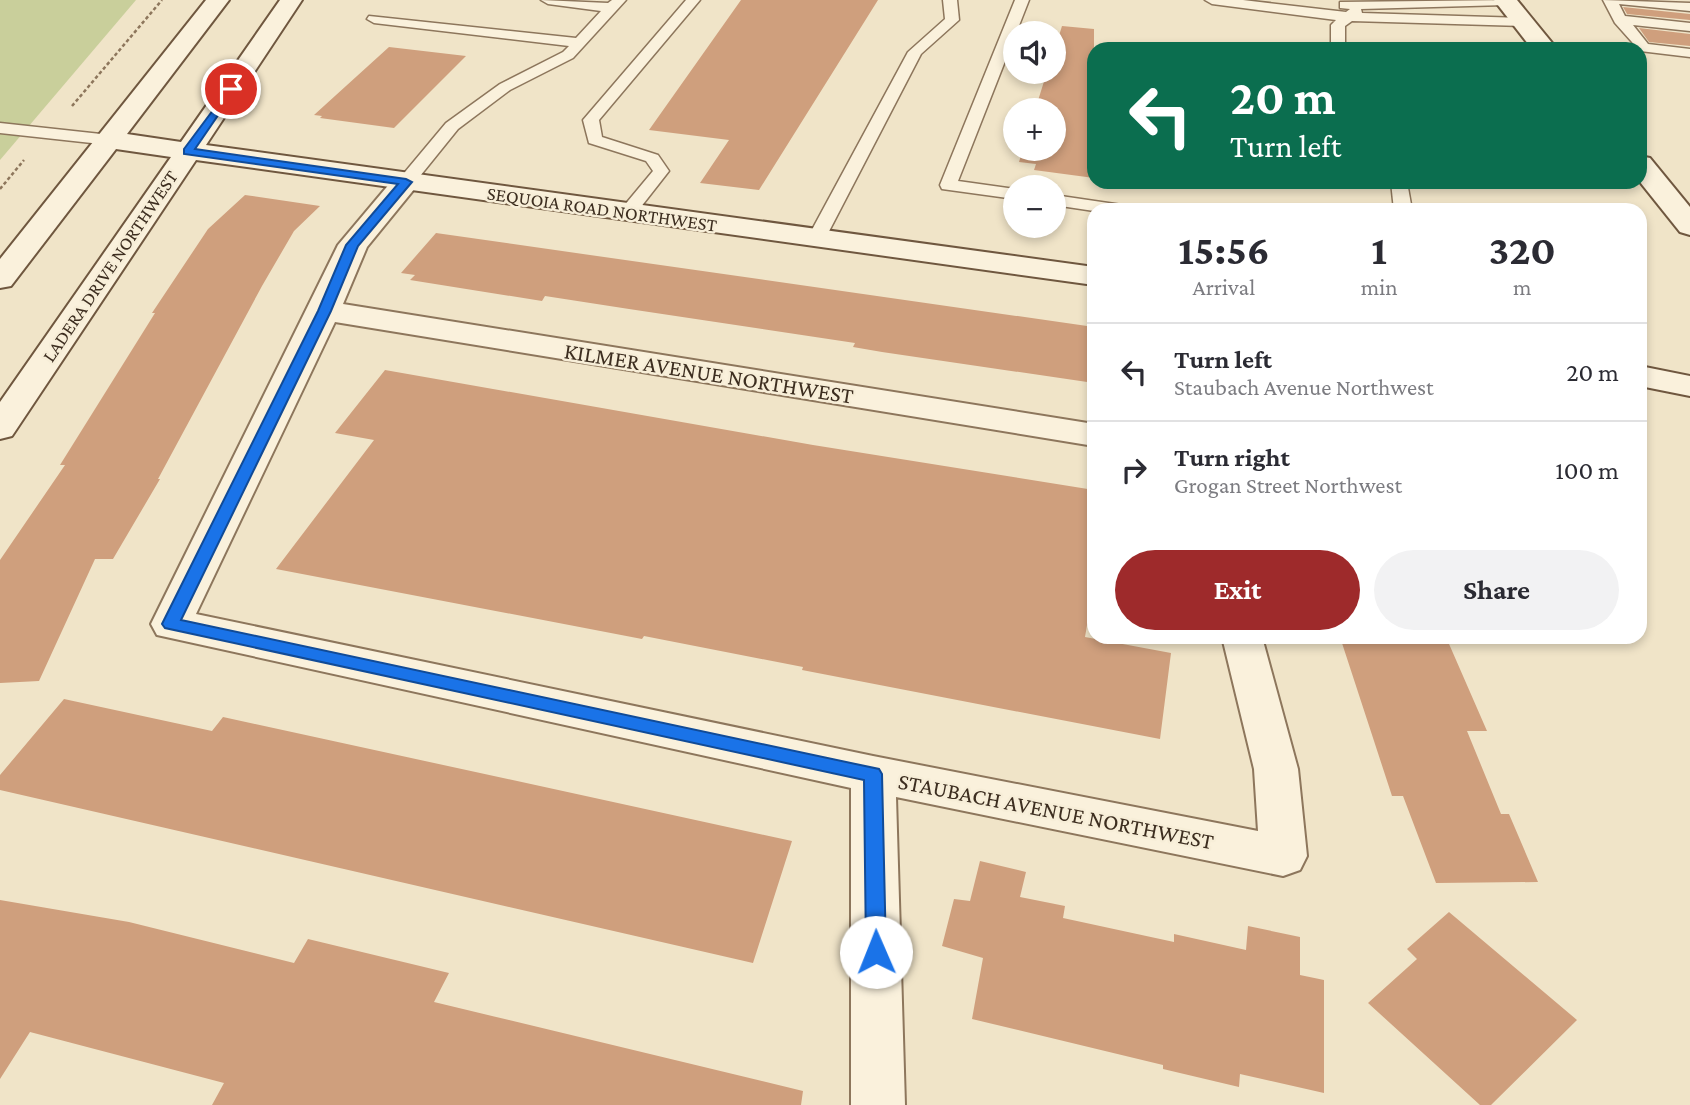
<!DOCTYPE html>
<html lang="en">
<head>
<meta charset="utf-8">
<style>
	:root { --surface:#fff; --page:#f2f2f3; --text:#2b2b33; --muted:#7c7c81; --line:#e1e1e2; --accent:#9e2a2b }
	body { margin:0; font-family:"Crimson Pro",serif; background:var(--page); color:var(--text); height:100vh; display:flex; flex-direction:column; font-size:26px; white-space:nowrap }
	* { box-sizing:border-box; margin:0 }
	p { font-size:23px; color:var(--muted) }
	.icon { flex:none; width:38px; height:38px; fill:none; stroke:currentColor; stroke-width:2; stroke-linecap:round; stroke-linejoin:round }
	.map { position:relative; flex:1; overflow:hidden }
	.panel { position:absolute; left:1087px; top:203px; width:560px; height:441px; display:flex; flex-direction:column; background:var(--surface); border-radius:21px; box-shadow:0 4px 10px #0003 }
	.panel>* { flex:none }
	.guide { position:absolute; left:1087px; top:42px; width:560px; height:147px; border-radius:21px; box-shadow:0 4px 10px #0003; background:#0b6e4f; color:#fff; overflow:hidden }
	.tools { position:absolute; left:1003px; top:21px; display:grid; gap:14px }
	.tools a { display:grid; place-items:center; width:63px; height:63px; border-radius:50%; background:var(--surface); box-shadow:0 4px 10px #0003; font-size:35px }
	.pin { position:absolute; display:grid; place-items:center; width:60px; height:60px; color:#fff; margin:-30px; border:4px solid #fff; border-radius:50%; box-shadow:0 2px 7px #0007 }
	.me { position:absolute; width:77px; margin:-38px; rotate:359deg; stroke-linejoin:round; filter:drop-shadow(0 0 5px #0008) }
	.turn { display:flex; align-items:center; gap:24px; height:147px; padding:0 28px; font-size:32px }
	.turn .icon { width:91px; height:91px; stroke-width:2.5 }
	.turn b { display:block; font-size:49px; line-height:60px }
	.eta { display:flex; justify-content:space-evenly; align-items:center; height:119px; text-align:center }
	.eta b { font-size:42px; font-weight:700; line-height:49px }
	.button { display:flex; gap:14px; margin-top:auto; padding:14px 28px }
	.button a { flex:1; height:80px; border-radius:42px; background:var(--accent); color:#fff; font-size:28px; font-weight:700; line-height:80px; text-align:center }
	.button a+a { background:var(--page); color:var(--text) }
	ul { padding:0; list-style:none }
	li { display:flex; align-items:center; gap:21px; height:98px; padding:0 28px; border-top:2px solid var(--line) }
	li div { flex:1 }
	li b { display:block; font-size:26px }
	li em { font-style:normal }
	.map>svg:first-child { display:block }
</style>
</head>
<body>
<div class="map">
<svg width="1690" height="1105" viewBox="0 0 1690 1105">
	<rect width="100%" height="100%" fill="#f0e4c8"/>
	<!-- green -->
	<path fill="#c9cf9b" d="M0,0H136L0,160Z"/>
	<!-- building -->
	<g fill="#cf9f7d">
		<path d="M741,0H878L759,190L700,183L729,140L649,130Z"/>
		<path d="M1623,7L1690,14V20L1627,14Z"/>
		<path d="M1062,26L1094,29V178L1034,170L1036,164L1019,162L1023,149H1054V110H1035L1047,72H1054V52Z"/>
		<path d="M1639,28L1690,34V46L1649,42Z"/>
		<path d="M389,47L466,56L394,128L320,118L322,116L314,115Z"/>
		<path d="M245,195L320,206L294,231L262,286L158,479H160L113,559H95L39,681L0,683V560L65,465H60L155,313H152L208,229Z"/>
		<path d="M436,233L1094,327V383L882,352L853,347L855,343L629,309L545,296L542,301L410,280L415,275L401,273Z"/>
		<path d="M385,370L813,445L1094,490V584L1085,637L1171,653L1160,739L802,670L803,667L644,636L642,639L276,569L374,440L335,433Z"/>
		<path d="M1340,637H1446L1487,731H1467L1501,814H1509L1538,882L1436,883L1403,796H1392Z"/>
		<path d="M64,699L212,731L223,717L792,841L753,963L0,790V775Z"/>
		<path d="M980,861L1026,872L1020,897L1065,906L1063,918L1174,942V934L1246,950L1248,926L1300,937V975L1324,980V1093L1240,1074L1239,1087L1163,1069V1065L972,1019L983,958L942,946L954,899L970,901Z"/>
		<path d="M0,900L129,922L294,963L308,939L449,973L434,1002L803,1091L801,1105H212L224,1083L30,1032L0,1079Z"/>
		<path d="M1449,912L1577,1020L1491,1105H1480L1368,1003L1417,959L1407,949Z"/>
	</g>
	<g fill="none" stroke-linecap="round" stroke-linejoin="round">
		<!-- lane casing -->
		<g stroke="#8d765c" stroke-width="3">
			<g id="lane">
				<path d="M541,0L608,3L612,0H626L573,58L510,90L458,129L412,186H400V178L446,123L500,84L563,52L569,46L374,23L367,19L369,16L576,38L601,11L548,4Z"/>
				<path d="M686,0H700L599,120L602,137L658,155L669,171L633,217H621L618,213L653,171L646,161L589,143L583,120Z"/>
				<path d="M943,0H957L959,20L921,54L825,239L816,244L810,243L807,239L908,52L945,19Z"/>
				<path d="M1015,0H1029L958,181L1015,189V199L942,189L940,185Z"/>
				<path d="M1205,0H1243L1346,12L1350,9L1340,8V2L1512,0L1506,5L1361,9L1362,13L1523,18L1530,22L1523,26L1352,21L1345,26V49H1331V25L1336,20L1212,4Z"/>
				<path d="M1603,0L1690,3V11L1619,4L1625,16L1690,23V31L1633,25L1648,44L1690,49V57L1640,51L1615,23Z"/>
				<path d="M0,123L110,135L118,140L110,145L0,133Z"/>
				<path d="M1391,182H1407L1412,210H1394Z"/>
				<path d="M1054,195L1122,205L1131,210L1094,211L1054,205Z"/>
			</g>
		</g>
		<!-- street casing -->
		<g stroke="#8d765c" stroke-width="4">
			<path id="street" d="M406,174L416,176L420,182L367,247L343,304L1094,424V446L335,322L196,614L873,756L1258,831L1254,769L1222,637H1262L1298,769L1307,856L1300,870L1283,876L896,797L905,1105H851V788L157,635L151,624L338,245L396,176Z"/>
		</g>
		<!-- secondary casing -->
		<g stroke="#6f573f" stroke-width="4">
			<g id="secondary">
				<path d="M206,0H229L127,134L181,142L280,0H302L206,145L1094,267V285L196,160L12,436L0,439V402L171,157L116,149L11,286L0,288V259Z"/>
				<path d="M1494,0H1517L1557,49H1532Z"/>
				<path d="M1640,156L1650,158L1690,207V235L1680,232L1640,182Z"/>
				<path d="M1640,366L1690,376V396L1640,386Z"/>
			</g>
		</g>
		<!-- path -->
		<g stroke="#8d765c" stroke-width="2.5" stroke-dasharray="3.5 2.5" stroke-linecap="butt">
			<path d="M72,106L162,0"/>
			<path d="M0,189L24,160"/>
		</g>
		<!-- lane -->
		<use href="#lane" fill="#faf1dc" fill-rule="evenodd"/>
		<!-- street -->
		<use href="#street" fill="#faf1dc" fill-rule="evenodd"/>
		<!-- secondary -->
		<use href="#secondary" fill="#faf1dc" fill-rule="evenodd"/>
	</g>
	<!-- route -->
	<path fill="#1a73e8" stroke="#114b97" stroke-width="2" d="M231,86L236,89L195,149L406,179L412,182L358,246L331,311L181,620L879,769L882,774L886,952L883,958L876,961L869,958L866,952L864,780L165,628L162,624L318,311L346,245L398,184L184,154V149Z"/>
	<g text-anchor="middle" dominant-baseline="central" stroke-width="5" stroke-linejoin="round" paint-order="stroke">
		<!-- far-street labels -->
		<g font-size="19" fill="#3d2e20" stroke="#f7eed8">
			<text transform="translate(602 209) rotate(8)">SEQUOIA ROAD NORTHWEST</text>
			<text transform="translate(110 266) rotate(-56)">LADERA DRIVE NORTHWEST</text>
		</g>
		<!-- street labels -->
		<g font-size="23" fill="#3d2e20" stroke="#f7eed8">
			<text transform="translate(709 373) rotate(9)">KILMER AVENUE NORTHWEST</text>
			<text transform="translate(1056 811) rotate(11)">STAUBACH AVENUE NORTHWEST</text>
		</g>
	</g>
</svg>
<div class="tools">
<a><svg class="icon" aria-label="sound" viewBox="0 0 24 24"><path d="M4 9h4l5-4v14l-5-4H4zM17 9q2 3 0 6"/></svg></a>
<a>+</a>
<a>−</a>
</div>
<div class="pin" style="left:231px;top:89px;background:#d93025"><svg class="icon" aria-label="arrive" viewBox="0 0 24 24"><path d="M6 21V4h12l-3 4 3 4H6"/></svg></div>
<svg class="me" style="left:876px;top:952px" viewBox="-20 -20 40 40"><circle r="19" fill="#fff"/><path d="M0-13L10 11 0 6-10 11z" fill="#1a73e8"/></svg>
<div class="guide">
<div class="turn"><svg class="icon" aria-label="left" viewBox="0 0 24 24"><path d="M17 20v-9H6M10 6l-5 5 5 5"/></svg><div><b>20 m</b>Turn left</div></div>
</div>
<section class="panel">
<div class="eta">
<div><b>15:56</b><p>Arrival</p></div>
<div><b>1</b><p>min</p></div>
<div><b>320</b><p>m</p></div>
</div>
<ul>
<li><svg class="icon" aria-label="left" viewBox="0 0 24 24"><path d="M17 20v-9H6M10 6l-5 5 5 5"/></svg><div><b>Turn left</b><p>Staubach Avenue Northwest</p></div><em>20 m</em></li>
<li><svg class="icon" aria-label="right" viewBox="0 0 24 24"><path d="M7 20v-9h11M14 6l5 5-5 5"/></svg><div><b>Turn right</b><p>Grogan Street Northwest</p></div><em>100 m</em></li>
</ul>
<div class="button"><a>Exit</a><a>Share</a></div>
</section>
</div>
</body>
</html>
